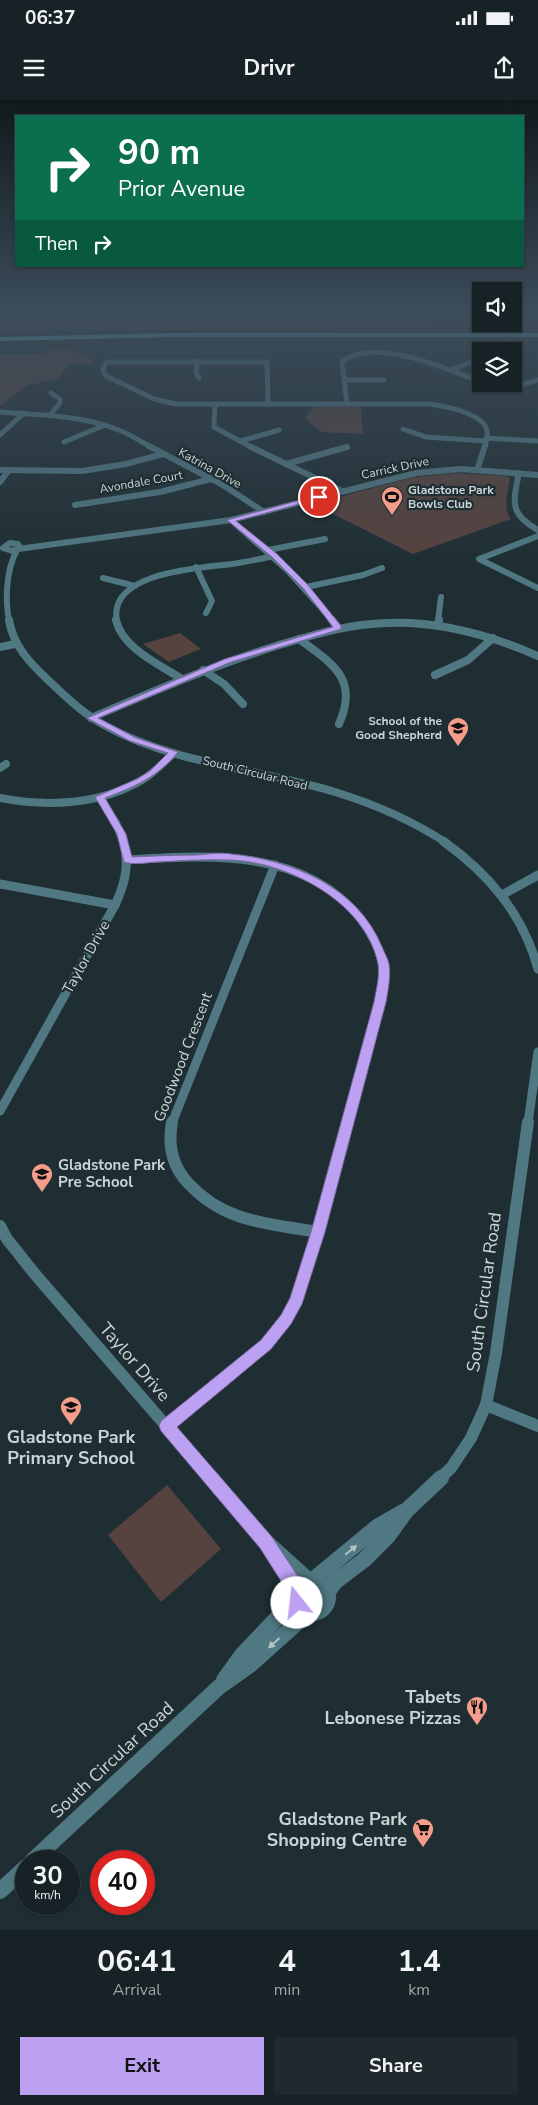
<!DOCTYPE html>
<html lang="en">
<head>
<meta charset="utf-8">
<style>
	:root { --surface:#172226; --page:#202a2e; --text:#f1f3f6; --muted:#9ea4a7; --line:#363f43; --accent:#bca0f2 }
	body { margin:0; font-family:"Nunito Sans",sans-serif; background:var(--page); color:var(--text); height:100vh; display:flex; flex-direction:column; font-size:19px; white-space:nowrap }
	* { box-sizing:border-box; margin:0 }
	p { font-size:16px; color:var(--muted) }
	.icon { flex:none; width:28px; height:28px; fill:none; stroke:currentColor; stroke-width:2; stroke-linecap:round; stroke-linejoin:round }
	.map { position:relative; height:1830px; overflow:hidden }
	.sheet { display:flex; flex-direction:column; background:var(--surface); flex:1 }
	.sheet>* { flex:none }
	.top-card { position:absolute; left:15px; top:15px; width:509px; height:152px; border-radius:0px; box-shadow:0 1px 4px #0004,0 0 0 1px var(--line); background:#0b6e4f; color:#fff; overflow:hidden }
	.tools { position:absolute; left:472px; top:182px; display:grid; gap:10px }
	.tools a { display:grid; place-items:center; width:50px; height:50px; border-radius:0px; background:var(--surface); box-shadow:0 1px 4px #0004,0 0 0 1px var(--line); font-size:25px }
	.speed { position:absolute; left:15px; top:1750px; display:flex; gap:10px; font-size:25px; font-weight:700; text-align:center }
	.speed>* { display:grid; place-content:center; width:65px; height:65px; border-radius:50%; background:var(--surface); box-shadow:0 1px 4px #0004,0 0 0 1px var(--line); line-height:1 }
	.speed small { font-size:12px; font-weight:400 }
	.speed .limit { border:8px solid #d22; background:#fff; color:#111 }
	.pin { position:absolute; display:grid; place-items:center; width:42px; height:42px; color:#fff; margin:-21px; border:2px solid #fff; border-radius:50%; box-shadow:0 1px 5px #0007 }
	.me { position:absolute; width:55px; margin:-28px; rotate:344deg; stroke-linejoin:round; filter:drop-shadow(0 0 4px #0008) }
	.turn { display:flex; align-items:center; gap:18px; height:105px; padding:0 20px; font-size:22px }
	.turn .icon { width:65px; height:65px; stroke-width:2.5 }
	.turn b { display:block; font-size:35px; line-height:42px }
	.then { display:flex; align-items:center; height:48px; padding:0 20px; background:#0003; gap:10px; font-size:19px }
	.eta { display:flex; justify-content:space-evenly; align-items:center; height:85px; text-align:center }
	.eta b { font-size:30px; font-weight:700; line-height:35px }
	.action { display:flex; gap:10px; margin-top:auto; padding:10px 20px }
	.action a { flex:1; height:58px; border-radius:0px; background:var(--accent); color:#111; font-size:20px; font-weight:700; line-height:58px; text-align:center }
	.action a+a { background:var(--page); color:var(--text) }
	.status { display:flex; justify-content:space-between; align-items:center; height:35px; padding:0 25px; background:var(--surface); direction:ltr }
	.status svg { height:14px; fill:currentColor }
	header { display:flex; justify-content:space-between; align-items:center; height:65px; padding:0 20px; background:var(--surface); font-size:22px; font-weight:700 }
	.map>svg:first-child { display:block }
</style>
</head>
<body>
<div class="status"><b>06:37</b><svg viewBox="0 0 49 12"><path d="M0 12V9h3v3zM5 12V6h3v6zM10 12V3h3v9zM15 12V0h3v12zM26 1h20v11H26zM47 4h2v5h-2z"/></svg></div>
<header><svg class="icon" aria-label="menu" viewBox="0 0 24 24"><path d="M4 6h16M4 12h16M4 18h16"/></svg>Drivr<svg class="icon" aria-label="share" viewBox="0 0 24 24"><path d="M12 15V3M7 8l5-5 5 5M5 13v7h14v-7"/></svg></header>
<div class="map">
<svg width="538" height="1830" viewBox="0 0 538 1830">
	<rect width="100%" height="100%" fill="#1f2e32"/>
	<!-- green -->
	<g fill="#56423e">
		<path d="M0,209H481V224H514V209H538V225L316,229L0,231Z"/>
		<path d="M46,250H72L93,261V264H68L59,278L26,286L0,306V254H44Z"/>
		<path d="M315,307H361L363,334L321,332L305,318Z"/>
		<path d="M459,373L507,376L510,378C508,392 502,408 511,419L413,454L313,404L414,377Z"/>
		<path d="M180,533L201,549L169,562L143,544Z"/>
		<path d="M167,1385L221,1449L161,1502L108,1435Z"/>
	</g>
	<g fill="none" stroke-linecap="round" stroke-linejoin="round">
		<!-- stream -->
		<g stroke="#5d4d49" stroke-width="2">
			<path d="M223,209L261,219L272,225"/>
			<path d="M26,217L28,209"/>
		</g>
		<!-- minor-far5 -->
		<g stroke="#507882" stroke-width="5">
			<path d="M106,262H267L268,304H176L154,299L106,276L103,270Z"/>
			<path d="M197,262L196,273L199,278"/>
			<path d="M450,270L478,260"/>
			<path d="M345,280H384"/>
			<path d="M485,284L503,290L538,280"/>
			<path d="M215,304L214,327L251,347"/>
			<path d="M268,304H429C444,306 484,313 487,331C488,336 486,342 485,347"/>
			<path d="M347,304L342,262C374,236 448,269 481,282"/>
			<path d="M0,312C39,315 80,315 116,329C128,333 140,341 151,347"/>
			<path d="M50,315L60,303V299L51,293"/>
			<path d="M403,329L426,337L485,341"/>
			<path d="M0,335L24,313"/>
			<path d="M486,338L538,341"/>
			<path d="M241,341L279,330"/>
			<path d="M64,342L105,325"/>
		</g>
		<!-- minor-far4 -->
		<g stroke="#507882" stroke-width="6">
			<path d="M149,346L223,385L264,412"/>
			<path d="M249,346L342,391"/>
			<path d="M286,364L347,347"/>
			<path d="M0,370L82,371L126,364L163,354"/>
			<path d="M477,370L485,346"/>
			<path d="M519,373C513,402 509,414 538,430"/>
			<path d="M0,382L9,370"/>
			<path d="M75,405L160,392L211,379"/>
			<path d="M231,420L288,471L333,521"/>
			<path d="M538,436L479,459L538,488"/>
			<path d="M268,450L325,439"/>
			<path d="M196,467L212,501L206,513"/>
			<path d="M103,478L135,486"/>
			<path d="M306,487L363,475L382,468"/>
			<path d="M117,521C107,472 201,468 232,464C246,462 260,459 274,456"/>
			<path d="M438,521L441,497"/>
		</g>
		<!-- minor-far3 -->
		<g stroke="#507882" stroke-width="8">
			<path d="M116,520C122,548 160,565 182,579"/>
			<path d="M332,520L338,528"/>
			<path d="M438,526L439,520"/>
			<path d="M299,539C333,564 359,579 339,624"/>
			<path d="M0,547L15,544"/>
			<path d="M203,570L224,584L243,604"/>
			<path d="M435,575L468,560L493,538"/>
			<path d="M91,618C152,592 212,566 276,546C313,535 347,524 387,523C439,521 490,535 538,556"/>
			<path d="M0,668L6,664"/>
			<path d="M100,697L116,723L123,742"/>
			<path d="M0,698C47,707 100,705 142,680C154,673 164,662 174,653"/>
		</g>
		<!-- minor-far2 -->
		<g stroke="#507882" stroke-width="9">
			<path d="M128,760C208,755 304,748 360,818C370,831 382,852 384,869C385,891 377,914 371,935C363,965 355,994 347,1023"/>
			<path d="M0,784L115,805"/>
			<path d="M502,795L538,775"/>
			<path d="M0,1011L115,805C125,784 130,764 123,741"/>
			<path d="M172,1023L275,765"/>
		</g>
		<!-- minor-far1 -->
		<g stroke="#507882" stroke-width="12">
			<path d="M172,1022C168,1044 172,1066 188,1083C225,1123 267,1123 318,1132"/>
			<path d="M0,1126L7,1139L34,1173L212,1379"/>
			<path d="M166,1326L266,1245L286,1219L297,1200L318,1132L348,1022"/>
		</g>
		<!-- minor -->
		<g stroke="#507882" stroke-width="16">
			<path d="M211,1378L266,1442L308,1480"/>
			<path d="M273,1454L297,1490"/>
		</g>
		<!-- tertiary-far4 -->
		<g stroke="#507882" stroke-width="6">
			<path d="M10,443L18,444L20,447L12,451L3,448Z"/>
			<path d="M18,449L231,420L416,373L461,369L538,375"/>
			<path d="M9,521C5,499 6,470 17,450"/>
		</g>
		<!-- tertiary-far3 -->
		<path stroke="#507882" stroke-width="8" d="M9,520C13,545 29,562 47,579C66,597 83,614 106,626C172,663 263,670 335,692C374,704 411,720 445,742"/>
		<!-- tertiary-far2 -->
		<g stroke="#507882" stroke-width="9">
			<path d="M443,741C489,774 523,814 538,869"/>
			<path d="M528,1023L538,952"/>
		</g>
		<!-- tertiary-far1 -->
		<g stroke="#507882" stroke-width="12">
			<path d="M486,1305L538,1326"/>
			<path d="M439,1379L451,1368L471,1338L486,1305L496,1253L528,1022"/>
		</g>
		<!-- tertiary -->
		<g stroke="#507882" stroke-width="16">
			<path d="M313,1480L377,1427L403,1412"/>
			<circle cx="312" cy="1497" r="16"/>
			<path d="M327,1493L335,1482L364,1460L388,1436L406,1411L441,1378"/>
			<path d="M224,1580L242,1555L296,1498"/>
			<path d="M32,1761L219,1587L250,1565L298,1522L312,1514"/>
			<path d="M0,1791L26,1767"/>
		</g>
		<!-- motorway -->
		<path fill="#78e3fe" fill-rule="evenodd" d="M172,233H538V237H172L0,241V237Z"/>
	</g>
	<!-- one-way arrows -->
	<defs><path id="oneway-solid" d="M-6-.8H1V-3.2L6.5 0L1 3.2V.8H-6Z" transform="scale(1.25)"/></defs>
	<g fill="#b2c2c5">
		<use href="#oneway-solid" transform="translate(351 1450) rotate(-39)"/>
		<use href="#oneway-solid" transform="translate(274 1543) rotate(138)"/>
	</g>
	<!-- sky -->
	<linearGradient id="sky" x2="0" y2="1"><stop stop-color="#11191c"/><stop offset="0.45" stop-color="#3c4c5a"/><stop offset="1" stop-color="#3c4c5a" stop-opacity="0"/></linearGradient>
	<rect width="538" height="465" fill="url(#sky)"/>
	<!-- route -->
	<path fill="#bca0f2" stroke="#7a689d" d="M319,395L323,397L322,398L236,421L277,454L308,485L341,526V529L231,562L98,618L136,638L178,652C158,677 134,687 105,698L126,734L132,757C154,756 175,755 197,755C208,754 220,752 231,754C292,760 358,787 382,847C384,852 388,859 389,864C391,877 388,890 386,902L325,1132L302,1204L291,1224L271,1249L177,1327L272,1437L303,1484C306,1493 306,1501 303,1509L297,1511L291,1509L288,1503V1492L260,1448L161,1331L159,1326L161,1321L261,1240L281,1215L290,1198L311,1132L374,902C376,890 380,877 378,864C366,802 287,761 228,760C204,759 179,761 155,762C145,763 134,765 124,762L117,734L95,697L137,679L150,671L168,653L130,641L87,618L225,559L333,527L303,488L272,457L227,420Z"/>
	<!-- icons -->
	<defs>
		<g id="stadium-pin" transform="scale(1.125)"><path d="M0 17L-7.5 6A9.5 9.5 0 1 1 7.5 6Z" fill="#f49d8b" stroke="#1f2e32"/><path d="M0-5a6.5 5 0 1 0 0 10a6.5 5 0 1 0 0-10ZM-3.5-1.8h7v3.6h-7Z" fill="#111"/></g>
		<g id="school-pin" transform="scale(1.125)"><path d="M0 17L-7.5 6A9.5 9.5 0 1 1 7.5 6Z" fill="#f49d8b" stroke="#1f2e32"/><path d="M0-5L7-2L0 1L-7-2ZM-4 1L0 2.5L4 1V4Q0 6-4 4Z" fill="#111"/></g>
		<g id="restaurant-pin" transform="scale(1.125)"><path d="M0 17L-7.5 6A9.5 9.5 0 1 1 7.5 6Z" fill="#f49d8b" stroke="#1f2e32"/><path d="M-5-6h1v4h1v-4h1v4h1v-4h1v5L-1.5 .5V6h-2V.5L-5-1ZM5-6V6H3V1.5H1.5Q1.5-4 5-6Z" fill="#111"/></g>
		<g id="supermarket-pin" transform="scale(1.125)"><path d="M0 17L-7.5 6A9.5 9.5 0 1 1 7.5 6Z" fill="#f49d8b" stroke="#1f2e32"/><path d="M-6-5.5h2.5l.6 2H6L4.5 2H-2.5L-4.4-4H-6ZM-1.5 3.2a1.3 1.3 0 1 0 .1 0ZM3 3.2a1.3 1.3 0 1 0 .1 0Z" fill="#111"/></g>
	</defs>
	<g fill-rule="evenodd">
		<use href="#stadium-pin" x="392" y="397"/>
		<use href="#school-pin" x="458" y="628"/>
		<use href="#school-pin" x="42" y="1074"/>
		<use href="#school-pin" x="71" y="1307"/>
		<use href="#restaurant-pin" x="477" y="1607"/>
		<use href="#supermarket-pin" x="423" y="1729"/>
	</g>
	<g text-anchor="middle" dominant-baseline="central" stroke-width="4.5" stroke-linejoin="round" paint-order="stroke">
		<!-- far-street labels -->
		<g font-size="12" fill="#cbd4d6" stroke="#1f2e32">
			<text transform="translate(210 368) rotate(29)">Katrina Drive</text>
			<text transform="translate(395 368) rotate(-12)">Carrick Drive</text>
			<text transform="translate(141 382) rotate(-10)">Avondale Court</text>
			<text transform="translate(255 673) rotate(14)">South Circular Road</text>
		</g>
		<!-- far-poi labels -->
		<g font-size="12" font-weight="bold" fill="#cbd4d6" stroke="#1f2e32" text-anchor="start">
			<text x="408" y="390">Gladstone Park<tspan x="408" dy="14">Bowls Club</tspan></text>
			<text x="442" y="621" text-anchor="end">School of the<tspan x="442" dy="14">Good Shepherd</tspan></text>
		</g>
		<!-- street labels -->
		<g font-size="15" fill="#cbd4d6" stroke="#1f2e32">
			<text transform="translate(86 857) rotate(-61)">Taylor Drive</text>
			<text transform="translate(183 957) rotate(-69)">Goodwood Crescent</text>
		</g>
		<!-- poi labels -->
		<g font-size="15" font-weight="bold" fill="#cbd4d6" stroke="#1f2e32" text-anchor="start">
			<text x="58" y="1065">Gladstone Park<tspan x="58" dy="17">Pre School</tspan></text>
		</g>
		<!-- near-street labels -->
		<g font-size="18" fill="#cbd4d6" stroke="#1f2e32">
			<text transform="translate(484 1192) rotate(-82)">South Circular Road</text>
			<text transform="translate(135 1262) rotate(49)">Taylor Drive</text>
			<text transform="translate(112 1660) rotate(-43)">South Circular Road</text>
		</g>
		<!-- near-poi labels -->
		<g font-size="18" font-weight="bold" fill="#cbd4d6" stroke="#1f2e32" text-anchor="end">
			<text x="71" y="1337" text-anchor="middle">Gladstone Park<tspan x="71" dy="21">Primary School</tspan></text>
			<text x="461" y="1597">Tabets<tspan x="461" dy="21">Lebonese Pizzas</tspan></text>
			<text x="407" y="1719">Gladstone Park<tspan x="407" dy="21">Shopping Centre</tspan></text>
		</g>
	</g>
</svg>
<div class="tools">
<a><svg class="icon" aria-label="sound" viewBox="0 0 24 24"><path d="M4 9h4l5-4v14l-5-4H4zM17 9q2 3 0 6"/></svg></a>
<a><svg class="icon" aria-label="layers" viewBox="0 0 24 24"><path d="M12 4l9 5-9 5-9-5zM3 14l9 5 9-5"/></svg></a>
</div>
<div class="speed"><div>30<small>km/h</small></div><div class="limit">40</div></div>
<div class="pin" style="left:319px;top:397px;background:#d93025"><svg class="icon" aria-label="arrive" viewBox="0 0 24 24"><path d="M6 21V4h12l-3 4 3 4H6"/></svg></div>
<svg class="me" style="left:297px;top:1503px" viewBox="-20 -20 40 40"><circle r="19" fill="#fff"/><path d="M0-13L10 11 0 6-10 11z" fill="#bca0f2"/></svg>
<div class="top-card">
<div class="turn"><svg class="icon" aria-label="right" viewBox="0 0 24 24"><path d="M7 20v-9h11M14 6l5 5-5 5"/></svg><div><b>90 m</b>Prior Avenue</div></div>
<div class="then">Then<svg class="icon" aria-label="right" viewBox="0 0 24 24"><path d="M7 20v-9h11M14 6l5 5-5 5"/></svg></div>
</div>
</div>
<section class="sheet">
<div class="eta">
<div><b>06:41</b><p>Arrival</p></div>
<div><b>4</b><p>min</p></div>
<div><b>1.4</b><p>km</p></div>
</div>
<div class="action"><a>Exit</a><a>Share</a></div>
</section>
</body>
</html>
